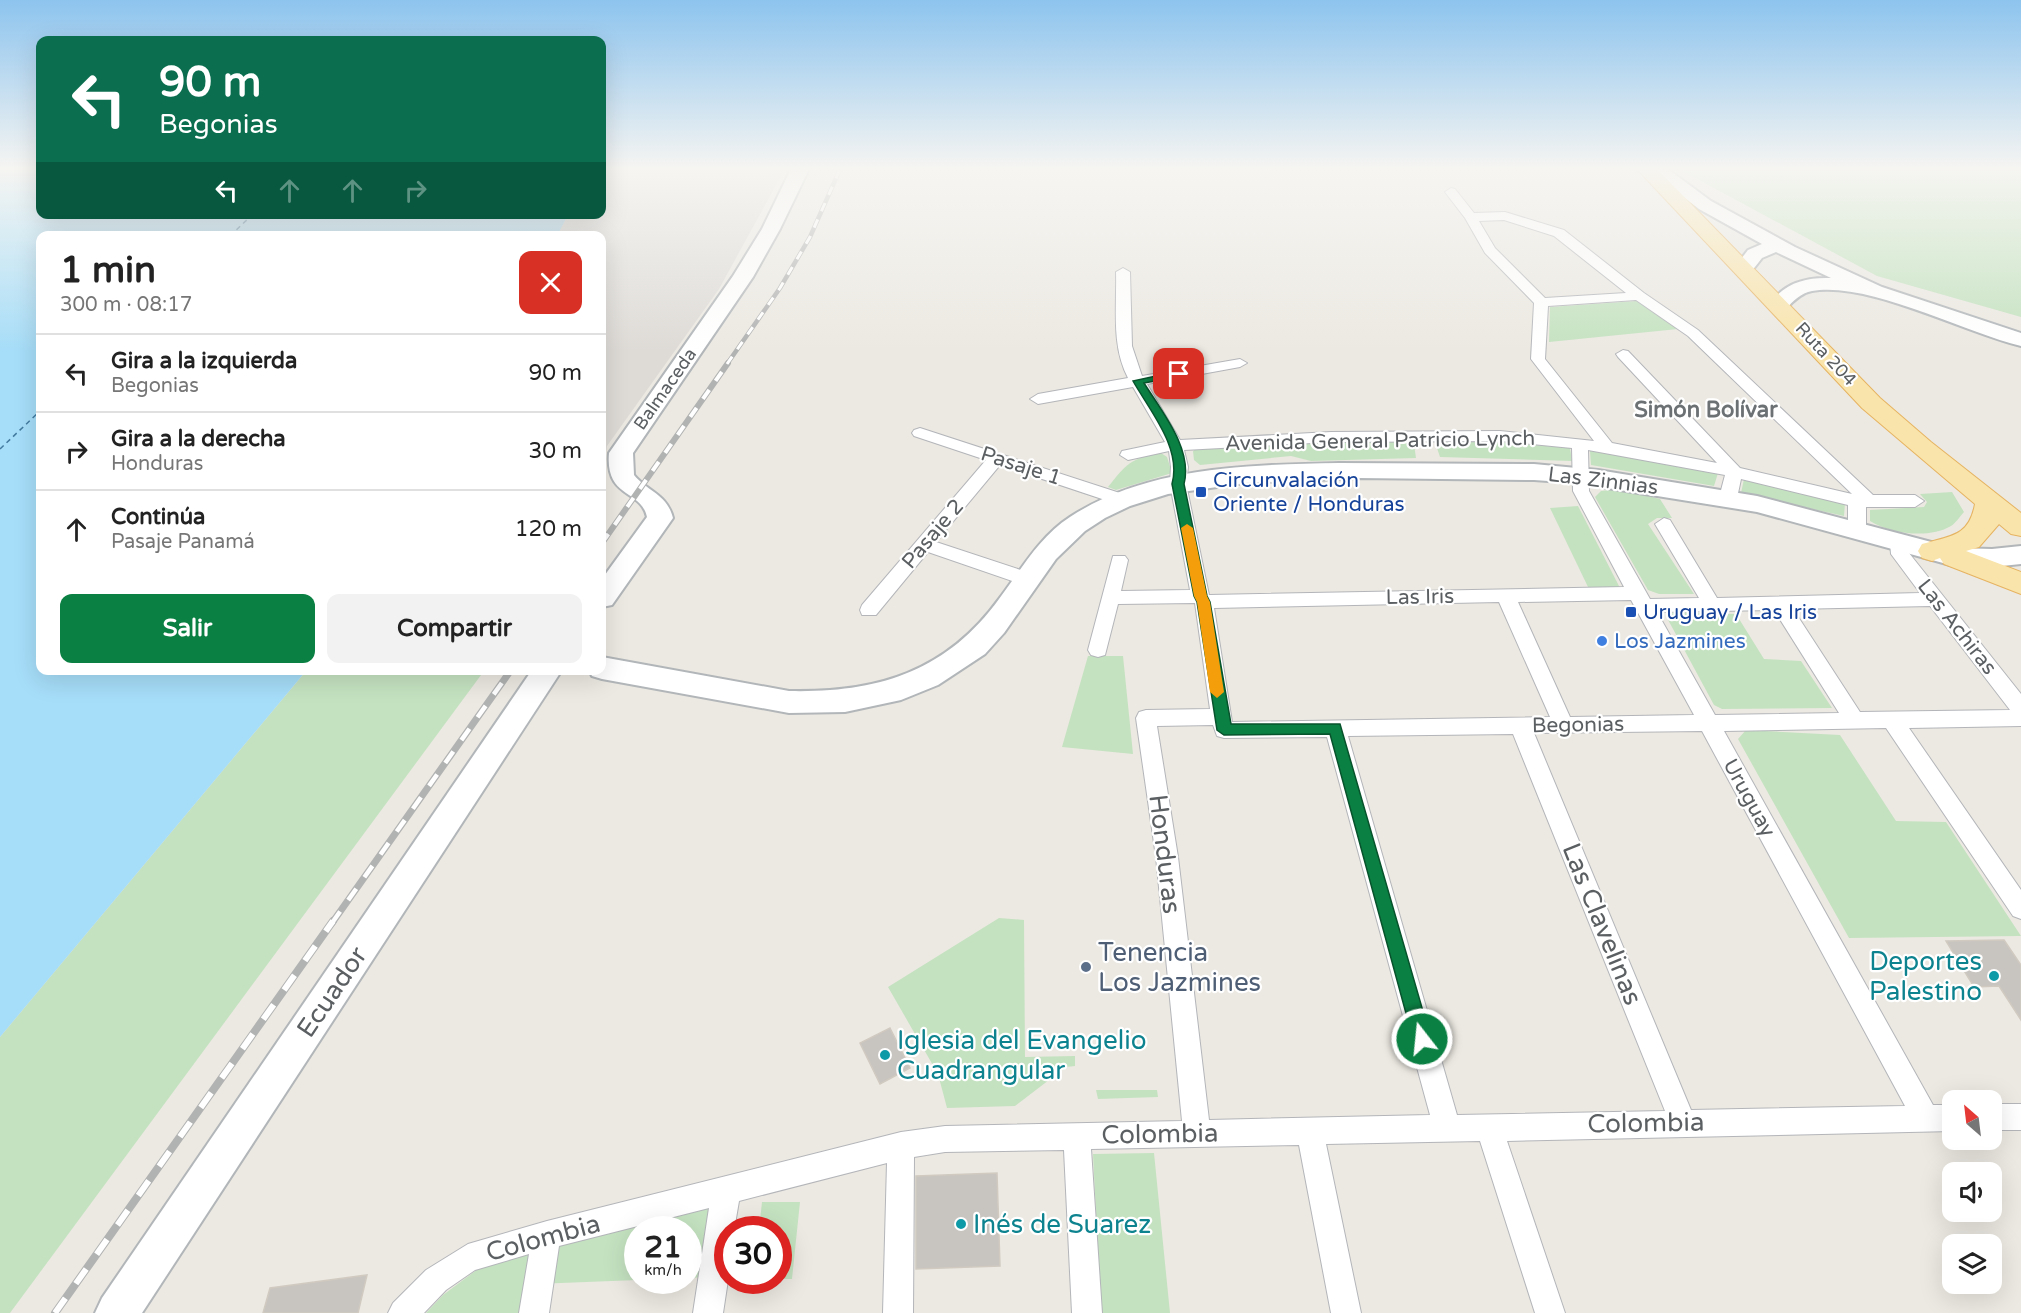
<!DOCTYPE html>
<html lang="es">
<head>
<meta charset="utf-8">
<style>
	:root { --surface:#fff; --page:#f2f2f2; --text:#222; --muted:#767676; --line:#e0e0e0; --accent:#0b8043 }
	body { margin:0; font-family:"Varela Round",sans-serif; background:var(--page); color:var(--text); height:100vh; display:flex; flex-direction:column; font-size:22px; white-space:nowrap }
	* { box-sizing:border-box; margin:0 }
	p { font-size:20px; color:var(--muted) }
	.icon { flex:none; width:33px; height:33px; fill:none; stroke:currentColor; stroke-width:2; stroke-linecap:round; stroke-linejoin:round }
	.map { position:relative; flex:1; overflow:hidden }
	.drawer { position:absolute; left:36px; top:231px; width:570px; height:444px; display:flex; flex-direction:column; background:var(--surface); border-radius:12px; box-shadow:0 6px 24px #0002 }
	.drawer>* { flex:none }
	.hud { position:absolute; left:36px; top:36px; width:570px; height:183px; border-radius:12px; box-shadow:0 6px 24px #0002; background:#0b6e4f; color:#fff; overflow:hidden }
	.needle { width:39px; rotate:332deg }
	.tools { position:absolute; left:1942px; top:1090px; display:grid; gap:12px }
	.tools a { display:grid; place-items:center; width:60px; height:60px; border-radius:12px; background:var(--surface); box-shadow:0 6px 24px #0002; font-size:30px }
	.speed { position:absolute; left:624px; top:1216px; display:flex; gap:12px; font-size:30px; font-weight:700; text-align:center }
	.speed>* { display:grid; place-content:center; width:78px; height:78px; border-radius:50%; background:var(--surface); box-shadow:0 6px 24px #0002; line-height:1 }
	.speed small { font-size:15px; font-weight:400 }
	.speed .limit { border:9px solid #d22; background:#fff; color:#111 }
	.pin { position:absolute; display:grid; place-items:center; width:51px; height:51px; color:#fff; margin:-26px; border-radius:12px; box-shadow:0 3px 9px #0006 }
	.me { position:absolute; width:66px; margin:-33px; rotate:344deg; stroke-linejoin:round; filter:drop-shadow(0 0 4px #0008) }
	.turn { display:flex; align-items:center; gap:21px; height:126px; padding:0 24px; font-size:27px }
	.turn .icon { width:78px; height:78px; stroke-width:2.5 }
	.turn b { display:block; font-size:42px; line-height:51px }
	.lanes { display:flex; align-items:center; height:57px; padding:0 24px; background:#0003; justify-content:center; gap:30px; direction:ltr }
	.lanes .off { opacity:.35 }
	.round { display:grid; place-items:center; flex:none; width:63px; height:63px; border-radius:12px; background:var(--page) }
	.summary { display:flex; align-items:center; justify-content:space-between; height:102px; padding:0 24px }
	h1 { font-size:36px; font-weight:800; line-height:45px }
	.cta { display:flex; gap:12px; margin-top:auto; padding:12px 24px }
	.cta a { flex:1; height:69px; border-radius:12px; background:var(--accent); color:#fff; font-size:24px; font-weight:800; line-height:69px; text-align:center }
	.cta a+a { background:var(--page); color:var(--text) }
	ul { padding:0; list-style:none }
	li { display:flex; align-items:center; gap:18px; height:78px; padding:0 24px; border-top:2px solid var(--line) }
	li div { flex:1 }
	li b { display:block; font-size:22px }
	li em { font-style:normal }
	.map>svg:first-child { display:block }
</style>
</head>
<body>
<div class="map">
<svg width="2021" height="1313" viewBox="0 0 2021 1313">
	<rect width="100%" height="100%" fill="#ece9e2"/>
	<!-- industrial -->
	<path fill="#dedbd7" d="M602,167H786L719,289L607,446L602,479V236H557L568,215L602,214Z"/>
	<!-- green -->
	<g fill="#c4e2c0">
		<path d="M1675,167H2021V317L1877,276Z"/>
		<path d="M1637,301L1678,329L1549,342L1550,307Z"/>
		<path d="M1402,441L1414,444L1416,458L1311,461L1291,456L1200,465L1194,460L1193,451L1200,446Z"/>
		<path d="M1485,441L1570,448L1572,461L1440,457L1435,442Z"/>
		<path d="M1590,451L1718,473L1714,486L1591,465Z"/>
		<path d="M1161,453L1167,457L1172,473L1116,490L1108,487C1126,464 1131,458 1161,453Z"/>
		<path d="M1744,479L1845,503L1844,516L1741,493Z"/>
		<path d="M1618,489L1660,499L1672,518H1657L1648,524L1694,594H1659L1648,590L1595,497L1601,491Z"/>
		<path d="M1952,492L1964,512C1960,516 1956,523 1951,526C1929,539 1891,534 1870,521V510L1924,507L1927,502L1920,494Z"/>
		<path d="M1578,506L1620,588L1589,589L1550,508Z"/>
		<path d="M1670,612L1736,614L1764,659L1801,661L1832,708L1722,709L1714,705L1666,616Z"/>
		<path d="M1088,656H1123L1133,754L1062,747Z"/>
		<path d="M306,671H484L10,1313H0V1037Z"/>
		<path d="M1746,730L1840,735L1896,821L1946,822L2021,936L1849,938L1738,739Z"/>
		<path d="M999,918L1024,920L1025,1057L1075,1056V1066L1066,1067L1015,1106L947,1108L938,1074L888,987Z"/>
		<path d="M1096,1090H1157L1158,1097L1098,1099Z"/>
		<path d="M1154,1153L1170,1313H1101L1093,1154Z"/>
		<path d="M762,1202H800L792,1279H779L778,1230H759Z"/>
		<path d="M716,1206L706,1277L689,1278L688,1230H638L637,1280L536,1284L528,1313H426L443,1295L490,1260Z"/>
	</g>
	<!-- water -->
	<path fill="#a6ddf8" d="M0,167H40V214L568,215L557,236H40V670L306,671L0,1037Z"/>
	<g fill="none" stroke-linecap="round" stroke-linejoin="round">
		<!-- ferry -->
		<g stroke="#427aa0" stroke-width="1.5" stroke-dasharray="5 4" stroke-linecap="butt">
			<path d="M230,236L253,214"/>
			<path d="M0,449L40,411"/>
		</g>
	</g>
	<!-- building -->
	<g fill="#c8c4bf" stroke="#d0cac1" stroke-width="1.5">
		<path d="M2004,940L2021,965V1020L1999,986L1974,987L1946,941Z"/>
		<path d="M890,1028L910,1068L880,1084L860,1043Z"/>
		<path d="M997,1173L1000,1266L916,1269V1176Z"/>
		<path d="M367,1275L358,1313H263L270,1288Z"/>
	</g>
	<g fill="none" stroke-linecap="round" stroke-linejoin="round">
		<!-- street casing -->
		<g stroke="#b3b5b9" stroke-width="2">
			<g id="street">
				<path d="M1451,188L1455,189L1474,213L1505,212L1564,230L1644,293L1698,330L1873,495H1915L1924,501L1915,507H1866V530L1857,536L1848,530V505L1741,479L1737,498L1728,504L1719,498L1725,475L1588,450L1589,491L1650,599L1699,598L1655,524L1664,518L1670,520L1717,598L1920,593L1891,554L1890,542L1899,536L1905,538L1909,553L2021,694V726L1909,728L2021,890V919L2013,916L1886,728L1724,731L1933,1105H1953V1131L1507,1141L1565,1313H1535L1480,1141L1326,1144L1361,1313H1331L1299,1145L1091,1149L1102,1313H1072L1064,1150L945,1152L914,1157L913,1313H883L887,1163L739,1201L734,1230H728V1280L723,1313H693L709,1208L559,1246L549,1313H519L529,1254L475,1270L446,1290L424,1313H388L393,1303L426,1270L468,1244L547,1221L901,1132L945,1126L1182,1121L1156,857L1136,718L1139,712L1146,710L1210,709L1195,603L1118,604L1105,655L1098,657L1091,655L1088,650L1113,556H1125L1128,560L1121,591L1190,590L1170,484L1171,467L1169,451L1128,460L1120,455L1122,451L1165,442L1133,387L1038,404L1030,399L1038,394L1128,378C1111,346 1117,308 1116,272L1123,268L1130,272L1132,346L1142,376L1240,359L1247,363L1240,367L1147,384L1180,440L1331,432L1500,431L1594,441L1531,359L1534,303L1485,253L1465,218L1445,192ZM1504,220L1554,236L1626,293L1545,298L1495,248L1479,221ZM1636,300L1688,336L1852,494L1740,468L1628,351L1623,350L1616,354L1618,357L1717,463L1612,443L1545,359L1548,306ZM1500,441L1572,448L1573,491L1624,587L1209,595L1186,484L1188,467L1184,450L1331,442ZM1631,600L1694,715L1570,717L1518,602ZM1499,602L1550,717L1232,722L1214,608ZM1930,606L2010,710L1860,712L1793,609ZM1774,610L1839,713L1715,715L1657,612ZM1213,725L1217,736L1224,738L1327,737L1430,1115L1209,1120L1178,857L1157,726ZM1702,731L1905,1106L1691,1110L1534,733ZM1513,734L1665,1111L1457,1115L1348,736Z"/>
				<path d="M920,428L1129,496L1132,500L1123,506L1000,465L936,542L1033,574L1036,579L1033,584H1021L928,552L876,615H862L860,610L862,605L986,460L914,436L912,433L914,430Z"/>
				<rect x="1992" y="1104" width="29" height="26"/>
			</g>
		</g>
		<!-- secondary casing -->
		<g stroke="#b2b6b9" stroke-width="4">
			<g id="secondary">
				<path d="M792,167H810L780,229L753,277L633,453L634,475C648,492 667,494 673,518L612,605L602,607V579L647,517C641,489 605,499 609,453L733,276L762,229Z"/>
				<path d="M1645,167H1665L1711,201L1795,247L1882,287L2021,333V346C1963,332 1868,281 1812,291C1801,293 1793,301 1786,309H1772L1769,305C1784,283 1805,277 1831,278L1776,252L1762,258L1751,272H1737L1734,268L1748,250L1762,244L1699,209Z"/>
				<path d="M1339,463L1534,464L1598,470L1757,496L1954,548L1992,549L2021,546V564L1992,567L1954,566L1757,512L1576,483L1534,480L1358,478L1245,483L1168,494L1130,506L1105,518L1085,531L1056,559L1004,633L985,654L938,685L901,700L845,712L789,713L602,679L592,676L589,670H602V657L789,691C877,693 946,672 999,599C1021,570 1039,537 1070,517C1148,466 1249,465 1339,463Z"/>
				<path d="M532,670H562L142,1313H95L102,1298Z"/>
			</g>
		</g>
		<!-- primary casing -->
		<g stroke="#e6b361" stroke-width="2">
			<path id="primary" d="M1635,167H1655L1880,398L1931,442L2021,513V536L2011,534L1999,524L1979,547L1966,551L2021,572V594L1944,564L1940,558L1932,561L1922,558L1918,551L1922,544C1950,536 1969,537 1975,504L1862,408Z"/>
		</g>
		<!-- street -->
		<use href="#street" fill="#fff" fill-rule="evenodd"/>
		<!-- secondary -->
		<use href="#secondary" fill="#fff" fill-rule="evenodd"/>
		<!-- primary -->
		<use href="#primary" fill="#f9e4ab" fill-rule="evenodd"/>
		<!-- rail-far3 casing -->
		<g stroke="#b1b2b2" stroke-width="4.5">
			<path id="rail-far3" d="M727,364L780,288L810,237L841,167"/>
		</g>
		<!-- rail-far2 casing -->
		<g stroke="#b1b2b2" stroke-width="6">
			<path id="rail-far2" d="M602,543L728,363"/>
		</g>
		<!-- rail-far1 casing -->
		<g stroke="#b1b2b2" stroke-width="7">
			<path id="rail-far1" d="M332,923L511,670"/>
		</g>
		<!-- rail casing -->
		<g stroke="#b1b2b2" stroke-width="8">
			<path id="rail" d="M55,1313L333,921"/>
		</g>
		<!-- rail-far3 -->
		<use href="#rail-far3" stroke="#fff" stroke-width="3" stroke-dasharray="9" stroke-linecap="butt"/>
		<!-- rail-far2 -->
		<use href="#rail-far2" stroke="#fff" stroke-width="4" stroke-dasharray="11" stroke-linecap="butt"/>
		<!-- rail-far1 -->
		<use href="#rail-far1" stroke="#fff" stroke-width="4.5" stroke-dasharray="14" stroke-linecap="butt"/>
		<!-- rail -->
		<use href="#rail" stroke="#fff" stroke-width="6" stroke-dasharray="18" stroke-linecap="butt"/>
	</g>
	<!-- sky -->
	<linearGradient id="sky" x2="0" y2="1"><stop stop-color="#8dc4ee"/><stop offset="0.48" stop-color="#f6f5f2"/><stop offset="1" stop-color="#f6f5f2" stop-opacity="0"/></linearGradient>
	<rect width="2021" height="351" fill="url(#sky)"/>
	<!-- route -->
	<path fill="#0b8043" stroke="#07532c" stroke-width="1.5" d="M1179,371L1184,374L1182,376L1144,383C1162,412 1193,449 1184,484L1207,596L1210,602L1231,724H1340L1431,1039L1428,1045L1422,1048L1416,1045L1413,1039L1330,734L1224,735L1217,730L1197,602L1194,596L1172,484C1182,448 1150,411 1133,381Z"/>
	<!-- slow -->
	<path fill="#f59e0b" d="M1187,524L1193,528L1207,596L1210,602L1224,692L1217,698L1210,692L1197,602L1194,596L1181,528Z"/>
	<!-- markers -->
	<g fill="#1a4fb4" stroke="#fff" stroke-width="2">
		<rect x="1195" y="486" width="12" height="12" rx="3"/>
		<rect x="1625" y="606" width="12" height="12" rx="3"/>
	</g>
	<circle fill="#3f7fe0" stroke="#fff" stroke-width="2" cx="1602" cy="641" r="6"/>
	<circle fill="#5c6f8a" stroke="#fff" stroke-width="2" cx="1086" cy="967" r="6"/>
	<g fill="#0f9aa8" stroke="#fff" stroke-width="2">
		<circle cx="1994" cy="976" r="6"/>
		<circle cx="885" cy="1055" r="6"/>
		<circle cx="961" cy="1224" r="6"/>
	</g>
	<g text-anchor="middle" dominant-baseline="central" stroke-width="4.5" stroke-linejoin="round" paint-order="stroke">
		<!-- far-street labels -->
		<g font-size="18" fill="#5b5f62" stroke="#fff">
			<text transform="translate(1826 354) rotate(47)">Ruta 204</text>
			<text transform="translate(665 389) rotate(-55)">Balmaceda</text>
		</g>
		<!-- street labels -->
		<g font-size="21" fill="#5b5f62" stroke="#fff">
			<text transform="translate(1380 441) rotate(-1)">Avenida General Patricio Lynch</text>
			<text transform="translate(1021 466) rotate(18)">Pasaje 1</text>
			<text transform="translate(1603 481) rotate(7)">Las Zinnias</text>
			<text transform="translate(933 534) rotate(-50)">Pasaje 2</text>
			<text transform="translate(1420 597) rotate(-1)">Las Iris</text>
			<text transform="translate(1957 627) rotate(52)">Las Achiras</text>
			<text transform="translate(1578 725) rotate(-1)">Begonias</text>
			<text transform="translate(1749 798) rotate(61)">Uruguay</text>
		</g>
		<!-- transit labels -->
		<g font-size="21" fill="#164399" stroke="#fff" text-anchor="start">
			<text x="1213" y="480">Circunvalación<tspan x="1213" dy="24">Oriente / Honduras</tspan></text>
			<text x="1643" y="612">Uruguay / Las Iris</text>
		</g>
		<!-- shop labels -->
		<g font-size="21" fill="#366cbe" stroke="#fff" text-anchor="start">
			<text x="1614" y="641">Los Jazmines</text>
		</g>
		<!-- neighbourhood labels -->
		<g font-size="22" font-weight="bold" fill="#6c7174" stroke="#fff">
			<text x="1706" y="410">Simón Bolívar</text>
		</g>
		<!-- near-street labels -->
		<g font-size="26" fill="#5b5f62" stroke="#fff">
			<text transform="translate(1165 854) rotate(83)">Honduras</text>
			<text transform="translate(1602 924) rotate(68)">Las Clavelinas</text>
			<text transform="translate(332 992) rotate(-56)">Ecuador</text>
			<text transform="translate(1646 1123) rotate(-1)">Colombia</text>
			<text transform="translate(1160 1134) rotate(-1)">Colombia</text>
			<text transform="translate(543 1238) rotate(-15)">Colombia</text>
		</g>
		<!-- near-service labels -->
		<g font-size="26" fill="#4e5e75" stroke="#fff" text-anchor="start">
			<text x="1098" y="952">Tenencia<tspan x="1098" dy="30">Los Jazmines</tspan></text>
		</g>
		<!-- near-culture labels -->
		<g font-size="26" fill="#0d838f" stroke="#fff" text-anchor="start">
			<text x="1982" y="961" text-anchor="end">Deportes<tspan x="1982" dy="30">Palestino</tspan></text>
			<text x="897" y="1040">Iglesia del Evangelio<tspan x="897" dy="30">Cuadrangular</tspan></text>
			<text x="973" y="1224">Inés de Suarez</text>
		</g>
	</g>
</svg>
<div class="tools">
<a><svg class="needle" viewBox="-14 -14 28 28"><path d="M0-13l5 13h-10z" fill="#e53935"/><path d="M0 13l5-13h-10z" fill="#767676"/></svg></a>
<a><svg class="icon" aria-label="sound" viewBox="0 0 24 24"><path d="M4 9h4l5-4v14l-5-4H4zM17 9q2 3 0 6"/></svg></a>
<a><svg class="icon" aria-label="layers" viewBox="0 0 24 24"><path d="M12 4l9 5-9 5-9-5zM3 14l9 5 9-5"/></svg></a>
</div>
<div class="speed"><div>21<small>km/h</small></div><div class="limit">30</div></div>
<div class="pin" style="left:1179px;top:374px;background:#d93025"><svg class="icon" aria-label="arrive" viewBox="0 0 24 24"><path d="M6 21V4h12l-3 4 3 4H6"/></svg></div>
<svg class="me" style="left:1422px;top:1039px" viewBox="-20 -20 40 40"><circle r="17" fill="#0b8043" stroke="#fff" stroke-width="3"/><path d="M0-11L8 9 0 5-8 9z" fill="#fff"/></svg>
<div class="hud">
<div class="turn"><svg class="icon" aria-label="left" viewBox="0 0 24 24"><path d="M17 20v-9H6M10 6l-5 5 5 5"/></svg><div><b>90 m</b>Begonias</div></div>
<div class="lanes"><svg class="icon" aria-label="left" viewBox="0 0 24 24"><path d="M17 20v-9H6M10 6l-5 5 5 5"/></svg><svg class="icon off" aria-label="ahead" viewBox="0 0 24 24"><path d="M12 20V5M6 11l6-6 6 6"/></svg><svg class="icon off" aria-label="ahead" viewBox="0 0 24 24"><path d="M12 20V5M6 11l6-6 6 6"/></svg><svg class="icon off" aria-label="right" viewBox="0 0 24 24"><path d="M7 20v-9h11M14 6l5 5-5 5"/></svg></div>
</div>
<section class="drawer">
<div class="summary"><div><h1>1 min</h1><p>300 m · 08:17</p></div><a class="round" style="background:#d93025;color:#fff"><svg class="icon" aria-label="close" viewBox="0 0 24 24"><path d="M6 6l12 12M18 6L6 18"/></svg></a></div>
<ul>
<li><svg class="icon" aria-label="left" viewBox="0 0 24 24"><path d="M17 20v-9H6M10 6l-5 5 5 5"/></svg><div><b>Gira a la izquierda</b><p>Begonias</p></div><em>90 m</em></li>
<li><svg class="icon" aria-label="right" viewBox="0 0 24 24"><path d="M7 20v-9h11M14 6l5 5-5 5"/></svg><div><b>Gira a la derecha</b><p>Honduras</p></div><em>30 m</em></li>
<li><svg class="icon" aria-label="ahead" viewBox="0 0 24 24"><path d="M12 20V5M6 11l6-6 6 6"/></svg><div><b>Continúa</b><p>Pasaje Panamá</p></div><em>120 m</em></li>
</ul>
<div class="cta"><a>Salir</a><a>Compartir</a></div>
</section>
</div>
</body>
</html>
